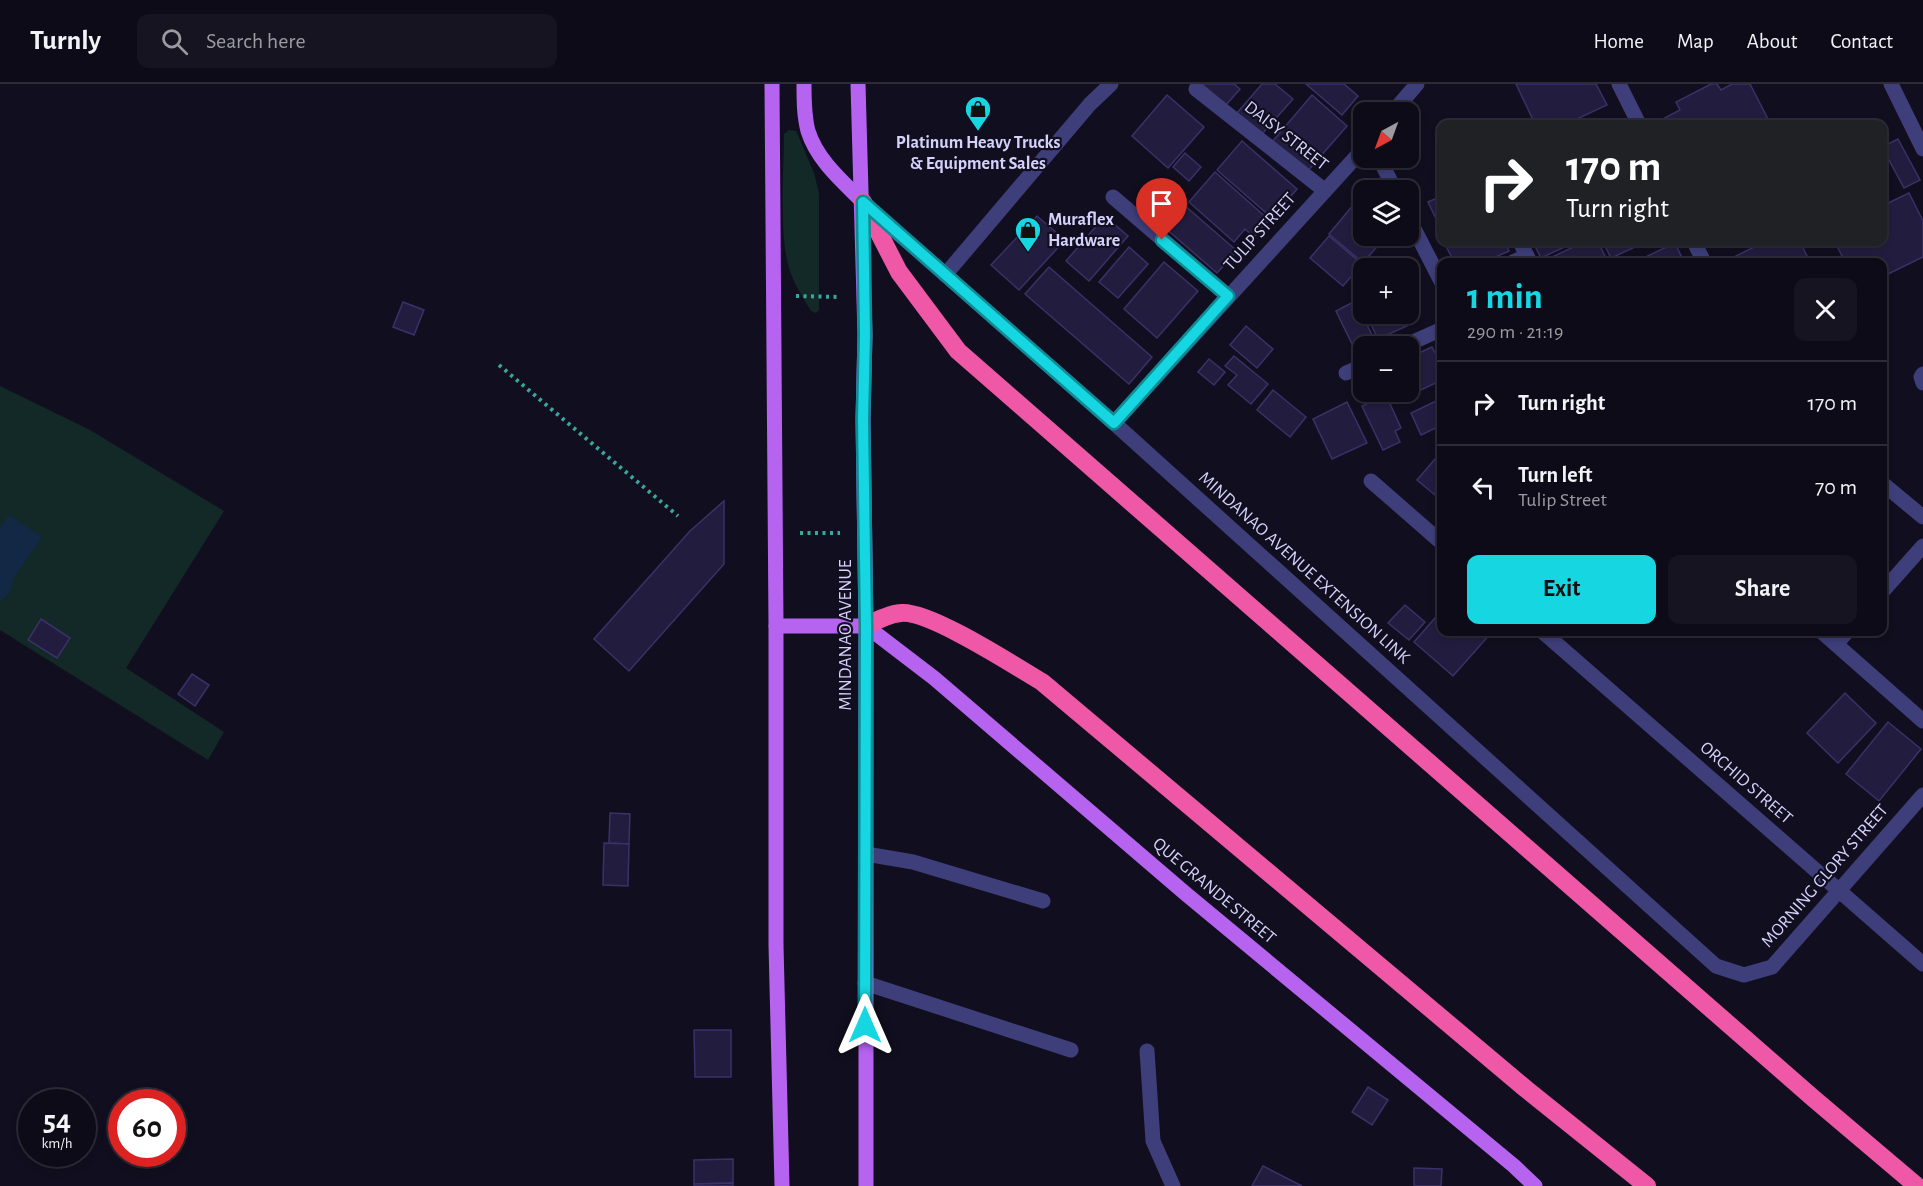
<!DOCTYPE html>
<html lang="en">
<head>
<meta charset="utf-8">
<style>
	:root { --surface:#0d0b17; --page:#161420; --text:#f1f3f6; --muted:#9a9ba1; --line:#2d2b36; --accent:#16d6e2 }
	body { margin:0; font-family:"Alegreya Sans",sans-serif; background:var(--page); color:var(--text); height:100vh; display:flex; flex-direction:column; font-size:22px; white-space:nowrap }
	* { box-sizing:border-box; margin:0 }
	p { font-size:20px; color:var(--muted) }
	.icon { flex:none; width:33px; height:33px; fill:none; stroke:currentColor; stroke-width:2; stroke-linecap:round; stroke-linejoin:round }
	.map { position:relative; flex:1; overflow:hidden }
	.panel { position:absolute; left:1437px; top:174px; width:450px; height:378px; display:flex; flex-direction:column; background:var(--surface); border-radius:12px; box-shadow:0 3px 9px #0003,0 0 0 2px var(--line) }
	.panel>* { flex:none }
	.banner { position:absolute; left:1437px; top:36px; width:450px; height:126px; border-radius:12px; box-shadow:0 3px 9px #0003,0 0 0 2px var(--line); background:#202124; color:#fff; overflow:hidden }
	.needle { width:39px; rotate:221deg }
	.controls { position:absolute; left:1353px; top:18px; display:grid; gap:12px }
	.controls a { display:grid; place-items:center; width:66px; height:66px; border-radius:12px; background:var(--surface); box-shadow:0 3px 9px #0003,0 0 0 2px var(--line); font-size:30px }
	.speed { position:absolute; left:18px; top:1005px; display:flex; gap:12px; font-size:30px; font-weight:700; text-align:center }
	.speed>* { display:grid; place-content:center; width:78px; height:78px; border-radius:50%; background:var(--surface); box-shadow:0 3px 9px #0003,0 0 0 2px var(--line); line-height:1 }
	.speed small { font-size:15px; font-weight:400 }
	.speed .limit { border:9px solid #d22; background:#fff; color:#111 }
	.pin { position:absolute; display:grid; place-items:center; width:51px; height:51px; color:#fff; margin:-62px -26px; border-radius:50% 50% 50% 0; rotate:-45deg; box-shadow:0 0 6px #0007 }
	.pin .icon { rotate:45deg }
	.me { position:absolute; width:66px; margin:-33px; rotate:0deg; stroke-linejoin:round; filter:drop-shadow(0 0 4px #0008) }
	.turn { display:flex; align-items:center; gap:21px; height:126px; padding:0 30px; font-size:27px }
	.turn .icon { width:78px; height:78px; stroke-width:2.5 }
	.turn b { display:block; font-size:42px; line-height:51px }
	.round { display:grid; place-items:center; flex:none; width:63px; height:63px; border-radius:12px; background:var(--page) }
	.summary { display:flex; align-items:center; justify-content:space-between; height:102px; padding:0 30px }
	h1 { font-size:36px; font-weight:700; line-height:45px; color:var(--accent) }
	.button { display:flex; gap:12px; margin-top:auto; padding:12px 30px }
	.button a { flex:1; height:69px; border-radius:12px; background:var(--accent); color:#111; font-size:24px; font-weight:700; line-height:69px; text-align:center }
	.button a+a { background:var(--page); color:var(--text) }
	ul { padding:0; list-style:none }
	li { display:flex; align-items:center; gap:18px; height:84px; padding:0 30px; border-top:2px solid var(--line) }
	li div { flex:1 }
	li b { display:block; font-size:22px }
	li em { font-style:normal }
	header { display:flex; align-items:center; gap:36px; box-sizing:border-box; height:84px; padding:0 30px; background:var(--surface); border-bottom:2px solid var(--line) }
	header strong { font-size:28px }
	nav { display:flex; gap:33px; margin-inline-start:auto; font-size:21px }
	.search { width:420px; height:54px; background:var(--page); display:flex; align-items:center; gap:15px; box-sizing:border-box; padding:0 21px; border-radius:12px; color:var(--muted); font-size:22px }
	.map>svg:first-child { display:block }
</style>
</head>
<body>
<header>
<strong>Turnly</strong>
<div class="search"><svg class="icon" aria-label="search" viewBox="0 0 24 24"><circle cx="10" cy="10" r="6"/><path d="M15 15l6 6"/></svg>Search here</div>
<nav><a>Home</a><a>Map</a><a>About</a><a>Contact</a></nav>
</header>
<div class="map">
<svg width="1923" height="1102" viewBox="0 0 1923 1102">
	<rect width="100%" height="100%" fill="#110f1f"/>
	<!-- green -->
	<g fill="#122927">
		<path d="M789,46L796,47L798,51L814,89L819,109V226L816,229L811,227C804,215 796,203 791,190C778,155 784,89 784,50Z"/>
		<path d="M0,302L90,346L224,427L126,584L224,648L208,676L0,546Z"/>
	</g>
	<!-- water -->
	<path fill="#132844" d="M9,431L42,453L13,495C12,505 9,512 0,517V444Z"/>
	<!-- building -->
	<g fill="#221d3e" stroke="#3a3168" stroke-width="1.5">
		<path d="M1202,0H1234L1240,5L1226,21Z"/>
		<path d="M1262,0H1275L1293,15L1262,50L1237,29Z"/>
		<path d="M1306,0H1344L1358,12L1342,31Z"/>
		<path d="M1516,0H1596L1607,21L1566,40H1535Z"/>
		<path d="M1711,0H1717L1721,6L1732,0H1750L1770,39L1664,40L1661,36L1680,26L1676,18Z"/>
		<path d="M1167,11L1204,43L1168,84L1132,52Z"/>
		<path d="M1312,11L1347,42L1306,89L1271,59Z"/>
		<path d="M1898,55L1920,96L1904,104L1882,63Z"/>
		<path d="M1242,57L1297,105L1272,134L1217,86Z"/>
		<path d="M1185,69L1201,83L1189,97L1173,83Z"/>
		<path d="M1215,88L1269,136L1254,153L1245,145L1234,158L1189,118Z"/>
		<path d="M1909,109L1923,137V173L1882,193V178H1845L1835,158H1882V122Z"/>
		<path d="M1442,112V137L1438,139L1428,118Z"/>
		<path d="M1183,120L1237,167L1217,189L1164,143Z"/>
		<path d="M1354,120L1364,128V152H1386L1363,179L1329,150Z"/>
		<path d="M1037,132L1065,156L1019,206L991,181Z"/>
		<path d="M1105,132L1128,152L1089,197L1066,177Z"/>
		<path d="M1329,152L1362,180L1343,202L1310,174Z"/>
		<path d="M1444,158H1505L1509,167L1484,178H1454Z"/>
		<path d="M1533,158H1575L1541,174Z"/>
		<path d="M1584,158H1598L1608,178H1553L1550,174Z"/>
		<path d="M1603,158H1646L1611,174Z"/>
		<path d="M1764,158H1800L1810,178H1732L1730,175Z"/>
		<path d="M1675,159L1684,178H1635Z"/>
		<path d="M1129,163L1148,180L1118,214L1099,198Z"/>
		<path d="M1164,178L1198,207L1157,254L1124,225Z"/>
		<path d="M1049,183L1152,273L1129,300L1025,210Z"/>
		<path d="M1355,217L1375,257L1355,266L1336,227Z"/>
		<path d="M403,218L424,226L414,251L393,243Z"/>
		<path d="M1366,230H1401L1407,242L1378,255Z"/>
		<path d="M1246,242L1273,265L1257,284L1230,261Z"/>
		<path d="M1432,263L1442,283V296L1393,319L1387,308H1408V274Z"/>
		<path d="M1234,272L1268,300L1251,320L1228,301L1237,291L1225,282Z"/>
		<path d="M1209,275L1225,288L1214,301L1198,288Z"/>
		<path d="M1273,306L1306,333L1290,353L1257,326Z"/>
		<path d="M1386,311L1401,344L1395,347L1400,358L1383,366L1362,322Z"/>
		<path d="M1438,316L1442,324V341L1421,351L1411,329Z"/>
		<path d="M1347,318L1367,359L1332,375L1313,335Z"/>
		<path d="M1442,367V417L1417,396Z"/>
		<path d="M724,417V480L629,587L594,555L690,447Z"/>
		<path d="M1405,521L1425,538L1409,556L1388,539Z"/>
		<path d="M1442,526V548H1492L1453,592L1414,558Z"/>
		<path d="M41,535L70,554L57,574L28,556Z"/>
		<path d="M192,590L209,601L195,622L178,610Z"/>
		<path d="M1845,609L1876,639L1838,679L1807,649Z"/>
		<path d="M1888,638L1921,665L1879,717L1846,690Z"/>
		<path d="M610,729L630,730L629,760L609,759Z"/>
		<path d="M604,759L629,760L628,802L603,801Z"/>
		<path d="M694,946H731V993H695Z"/>
		<path d="M1368,1003L1388,1016L1372,1041L1352,1028Z"/>
		<path d="M733,1075V1099L694,1100V1076Z"/>
		<path d="M1263,1082L1302,1102H1252Z"/>
		<path d="M1414,1084L1442,1085L1441,1102H1414Z"/>
		<path d="M733,1099V1102H694V1100Z"/>
	</g>
	<g fill="none" stroke-linecap="round" stroke-linejoin="round">
		<!-- path -->
		<g stroke="#39a79c" stroke-width="4" stroke-dasharray="3 4.5" stroke-linecap="butt">
			<path d="M796,212L839,213"/>
			<path d="M499,281L678,432"/>
			<path d="M800,449H840"/>
		</g>
		<!-- minor -->
		<g stroke="#3e3e7a" stroke-width="15">
			<path d="M1619,0L1639,40"/>
			<path d="M1891,0L1923,65"/>
			<path d="M1196,5L1324,106"/>
			<path d="M1393,28L1417,0"/>
			<path d="M1379,74L1395,106"/>
			<path d="M1113,113L1228,212"/>
			<path d="M867,122L1114,339L1716,882L1744,891L1772,883L1923,711"/>
			<path d="M1408,133L1442,199"/>
			<path d="M1520,158L1530,178"/>
			<path d="M1694,158L1704,178"/>
			<path d="M1513,178L1527,172"/>
			<path d="M945,191L1090,20L1111,0"/>
			<path d="M1404,262L1442,245"/>
			<path d="M1346,289L1364,281"/>
			<path d="M1923,290L1921,293L1923,299"/>
			<path d="M1114,339L1364,64"/>
			<path d="M1371,397L1442,459"/>
			<path d="M1882,399L1923,433"/>
			<path d="M1882,508L1923,462"/>
			<path d="M1543,548L1923,880"/>
			<path d="M1822,548L1923,637"/>
			<path d="M1836,560L1847,548"/>
			<path d="M866,770L913,778L1043,817"/>
			<path d="M865,899L1071,966"/>
			<path d="M1147,967L1153,1057L1173,1102"/>
		</g>
		<!-- major -->
		<g stroke="#b663f0" stroke-width="15">
			<path d="M772,0L776,542V861L782,1102"/>
			<path d="M804,0C804,16 804,32 808,47C817,76 842,97 863,118"/>
			<path d="M858,0L865,251L863,335L866,542V1102"/>
			<path d="M776,542H866"/>
			<path d="M866,542L934,594L1186,810L1514,1082L1535,1102"/>
		</g>
		<!-- highway -->
		<g stroke="#ef58a6" stroke-width="18">
			<path d="M863,118L899,188L958,267L1813,1014L1917,1102"/>
			<path d="M866,542C877,536 889,530 901,529C929,526 1015,582 1042,598L1526,1005L1647,1102"/>
		</g>
	</g>
	<g fill="none" stroke-linecap="round" stroke-linejoin="round">
		<!-- route casing -->
		<g stroke="#0e8b93" stroke-width="15">
			<path id="route" d="M865,941L866,542L863,335L865,251L863,118L1114,339L1228,212L1162,156"/>
		</g>
		<!-- route -->
		<use href="#route" stroke="#16d6e2" stroke-width="10"/>
	</g>
	<!-- icons -->
	<defs>
		<g id="shop-pin" transform="scale(1.35)"><path d="M0 17L-7.5 6A9.5 9.5 0 1 1 7.5 6Z" fill="#16d6e2" stroke="#110f1f"/><path d="M-5-2.5h2.3a2.7 3.5 0 0 1 5.4 0H5L5.5 6h-11ZM-1.5-2.5h3a1.5 2.3 0 0 0-3 0Z" fill="#111"/></g>
	</defs>
	<g fill-rule="evenodd">
		<use href="#shop-pin" x="978" y="25"/>
		<use href="#shop-pin" x="1028" y="146"/>
	</g>
	<g text-anchor="middle" dominant-baseline="central" stroke-width="4.5" stroke-linejoin="round" paint-order="stroke">
		<!-- street labels -->
		<g font-size="18" fill="#d5d1fb" stroke="#110f1f">
			<text transform="translate(1286 52) rotate(38)">DAISY STREET</text>
			<text transform="translate(1260 148) rotate(-48)">TULIP STREET</text>
			<text transform="translate(1304 484) rotate(42)">MINDANAO AVENUE EXTENSION LINK</text>
			<text transform="translate(846 551) rotate(-90)">MINDANAO AVENUE</text>
			<text transform="translate(1746 699) rotate(41)">ORCHID STREET</text>
			<text transform="translate(1825 792) rotate(-49)">MORNING GLORY STREET</text>
			<text transform="translate(1214 807) rotate(40)">QUE GRANDE STREET</text>
		</g>
		<!-- poi labels -->
		<g font-size="18" font-weight="bold" fill="#d5d1fb" stroke="#110f1f">
			<text x="978" y="59">Platinum Heavy Trucks<tspan x="978" dy="21">&amp; Equipment Sales</tspan></text>
			<text x="1048" y="136" text-anchor="start">Muraflex<tspan x="1048" dy="21">Hardware</tspan></text>
		</g>
	</g>
</svg>
<div class="controls">
<a><svg class="needle" viewBox="-14 -14 28 28"><path d="M0-13l5 13h-10z" fill="#e53935"/><path d="M0 13l5-13h-10z" fill="#9a9ba1"/></svg></a>
<a><svg class="icon" aria-label="layers" viewBox="0 0 24 24"><path d="M12 4l9 5-9 5-9-5zM3 14l9 5 9-5"/></svg></a>
<a>+</a>
<a>−</a>
</div>
<div class="speed"><div>54<small>km/h</small></div><div class="limit">60</div></div>
<div class="pin" style="left:1162px;top:156px;background:#d93025"><svg class="icon" aria-label="arrive" viewBox="0 0 24 24"><path d="M6 21V4h12l-3 4 3 4H6"/></svg></div>
<svg class="me" style="left:865px;top:941px" viewBox="-20 -20 40 40"><path d="M0-17L14 15 0 8-14 15z" fill="#16d6e2" stroke="#fff" stroke-width="4"/></svg>
<div class="banner">
<div class="turn"><svg class="icon" aria-label="right" viewBox="0 0 24 24"><path d="M7 20v-9h11M14 6l5 5-5 5"/></svg><div><b>170 m</b>Turn right</div></div>
</div>
<section class="panel">
<div class="summary"><div><h1>1 min</h1><p>290 m · 21:19</p></div><a class="round"><svg class="icon" aria-label="close" viewBox="0 0 24 24"><path d="M6 6l12 12M18 6L6 18"/></svg></a></div>
<ul>
<li><svg class="icon" aria-label="right" viewBox="0 0 24 24"><path d="M7 20v-9h11M14 6l5 5-5 5"/></svg><div><b>Turn right</b></div><em>170 m</em></li>
<li><svg class="icon" aria-label="left" viewBox="0 0 24 24"><path d="M17 20v-9H6M10 6l-5 5 5 5"/></svg><div><b>Turn left</b><p>Tulip Street</p></div><em>70 m</em></li>
</ul>
<div class="button"><a>Exit</a><a>Share</a></div>
</section>
</div>
</body>
</html>
